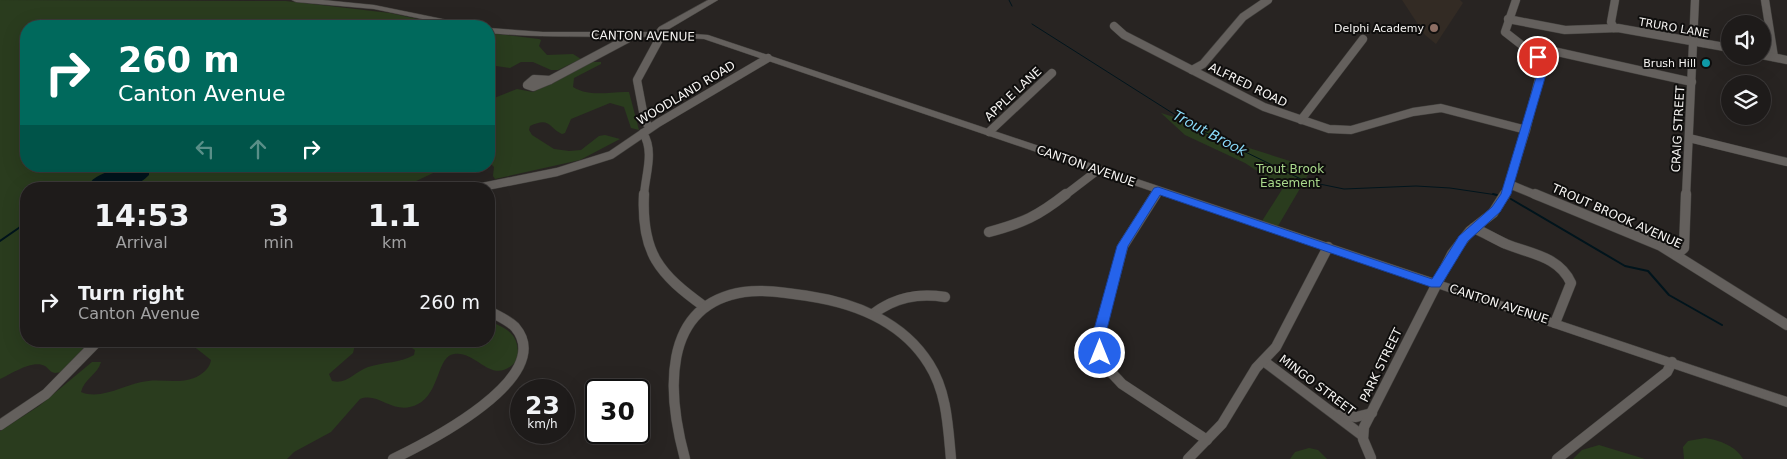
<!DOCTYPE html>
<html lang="en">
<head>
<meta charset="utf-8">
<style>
	:root { --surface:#1e1b1a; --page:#2b2827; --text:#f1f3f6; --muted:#a1a1a2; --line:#3c3939 }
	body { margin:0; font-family:"DejaVu Sans",sans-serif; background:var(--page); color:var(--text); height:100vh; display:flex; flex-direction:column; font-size:19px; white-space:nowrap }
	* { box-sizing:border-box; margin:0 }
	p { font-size:16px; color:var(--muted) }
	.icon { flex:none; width:28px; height:28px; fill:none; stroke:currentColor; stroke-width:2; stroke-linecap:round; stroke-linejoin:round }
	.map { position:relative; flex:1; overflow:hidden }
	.drawer { position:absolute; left:20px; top:182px; width:475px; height:165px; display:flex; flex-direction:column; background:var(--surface); border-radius:20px; box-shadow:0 5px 20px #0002,0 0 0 1px var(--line) }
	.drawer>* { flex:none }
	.banner { position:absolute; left:20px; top:20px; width:475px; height:152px; border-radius:20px; box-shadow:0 5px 20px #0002,0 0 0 1px var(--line); background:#00695c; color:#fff; overflow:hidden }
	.tools { position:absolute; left:1721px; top:15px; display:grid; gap:10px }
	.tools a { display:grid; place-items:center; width:50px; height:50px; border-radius:50%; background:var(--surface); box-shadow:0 5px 20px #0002,0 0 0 1px var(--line); font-size:25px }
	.speed { position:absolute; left:510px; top:379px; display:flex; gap:10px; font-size:25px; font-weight:700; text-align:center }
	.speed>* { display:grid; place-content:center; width:65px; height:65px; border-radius:50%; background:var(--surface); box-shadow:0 5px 20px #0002,0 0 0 1px var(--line); line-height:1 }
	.speed small { font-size:12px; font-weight:400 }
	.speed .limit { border:2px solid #111; border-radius:8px; background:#fff; color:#111 }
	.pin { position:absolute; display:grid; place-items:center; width:42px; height:42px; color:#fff; margin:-21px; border:2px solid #fff; border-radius:50%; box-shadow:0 1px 5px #0007 }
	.me { position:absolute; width:55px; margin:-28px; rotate:0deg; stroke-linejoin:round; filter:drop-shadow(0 0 4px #0008) }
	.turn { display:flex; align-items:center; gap:18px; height:105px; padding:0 15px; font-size:22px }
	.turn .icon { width:65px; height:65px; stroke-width:2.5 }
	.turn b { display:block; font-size:35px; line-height:42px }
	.lanes { display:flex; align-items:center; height:48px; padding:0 15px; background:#0003; justify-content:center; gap:25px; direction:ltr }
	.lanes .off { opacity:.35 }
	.eta { display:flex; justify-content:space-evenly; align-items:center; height:85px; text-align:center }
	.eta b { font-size:30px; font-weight:700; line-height:35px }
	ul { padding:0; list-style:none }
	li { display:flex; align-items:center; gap:15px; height:70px; padding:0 15px }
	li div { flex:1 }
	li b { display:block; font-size:19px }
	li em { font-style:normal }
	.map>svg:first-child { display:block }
</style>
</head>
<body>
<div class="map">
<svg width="1787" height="459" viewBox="0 0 1787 459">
	<rect width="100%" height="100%" fill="#282422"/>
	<!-- built -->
	<path fill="#332b24" d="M1402,0H1460L1463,3L1436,44L1425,35Z"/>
	<!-- green -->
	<g fill="#2a3c1e">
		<path d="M0,0L286,1L390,13L449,26H26V166H448L412,183L406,189H26V341H89L69,366L62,372L55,373C50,372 49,369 45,366C33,359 11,374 0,379Z"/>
		<path d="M489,33L539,39L541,40L539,46L547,55L573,54L581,59L558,70H551L533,62H521L510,68L489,65Z"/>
		<path d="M590,62H601V64L574,78L573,87C591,98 610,91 629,92L639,130L631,128L624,107L610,103L571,119L565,133L562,134C549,128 550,116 530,126L529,130L532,135L554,149L569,151L581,150L599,136L605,135L620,139L580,160L495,179L493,176L494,167L489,162V100L517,89L533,92Z"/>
		<path d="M1161,113L1215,130L1211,136L1312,168L1278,226L1262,221L1283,188L1245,163L1185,135Z"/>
		<path d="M489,321C510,330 519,334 518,359C493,390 478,350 454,354C437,356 440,393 418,404C394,417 379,391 360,399L331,432L294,452L287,459H0V431L39,406L92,362H101C98,374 84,379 81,392C102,401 126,383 148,381C163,379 178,384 194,378C202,375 210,368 211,360L187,341H356L353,353L329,374L332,381C347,385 354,372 368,367C383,362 401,363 414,355L415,350L406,344L405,341H489Z"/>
		<path d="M1705,438C1719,440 1736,446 1743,459H1684L1683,447L1688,441Z"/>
		<path d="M1599,445L1645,459H1573L1582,450Z"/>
		<path d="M1309,448L1318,450L1327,459H1290L1295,452Z"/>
	</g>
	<!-- water -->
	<path fill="#00141c" d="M146,166L149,168V175C135,191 107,191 87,188C93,170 130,166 146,166Z"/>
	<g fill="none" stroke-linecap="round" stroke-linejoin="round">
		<!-- stream-far1 -->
		<g stroke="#00141c" stroke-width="1">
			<path d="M1009,0L1012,6"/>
			<path d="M1032,24L1196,128L1305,181L1344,189L1416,186L1450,188L1497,195"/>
			<path d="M84,189L89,187"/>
		</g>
		<!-- stream -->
		<g stroke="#00141c" stroke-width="2">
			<path d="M1493,194L1497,195"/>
			<path d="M1511,199L1625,266L1648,271L1669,295L1722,325"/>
			<path d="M0,241L26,223"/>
		</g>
		<!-- street-far1 casing -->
		<g stroke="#43413e" stroke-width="9">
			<g id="street-far1">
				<path d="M1765,0L1774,57"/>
				<path d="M1508,19L1565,30L1618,28L1730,48"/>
				<path d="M1114,26L1124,35L1264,107L1329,129L1351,130L1413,112L1441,108L1526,130"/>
				<path d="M1614,28L1611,22L1615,0"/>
				<path d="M1529,50L1553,51L1692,82"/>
				<path d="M1762,55L1787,60"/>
				<path d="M1192,70L1203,64L1243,17L1268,0"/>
				<path d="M534,79L550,80L533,87L527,85Z"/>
				<path d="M550,80L627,39L631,34"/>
				<path d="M1301,120L1363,39"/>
				<path d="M650,127L645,122L637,80L662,34"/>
				<path d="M989,132L1052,73"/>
				<path d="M643,133C655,152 645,175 644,196"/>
				<path d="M1689,138L1787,162"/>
				<path d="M1509,184L1538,196"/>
				<path d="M472,189L557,172L611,155L658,123L768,58"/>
				<path d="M1064,196L1098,170"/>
				<path d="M1155,196L1158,191"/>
				<path d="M1505,196L1526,130L1542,67L1537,57L1505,32L1516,0"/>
				<path d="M1686,196L1695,0"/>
			</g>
		</g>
		<!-- street casing -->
		<g stroke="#43413e" stroke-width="11">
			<g id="street">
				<path d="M644,194C641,253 659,274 705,307"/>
				<path d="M1156,194L1123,246L1100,333L1099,348L1108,369L1122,384L1207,440"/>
				<path d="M1535,194L1661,246L1787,325"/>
				<path d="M1474,228C1485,233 1495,239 1506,244C1530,254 1559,256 1571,283L1555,323"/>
				<path d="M989,232C1023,223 1038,216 1066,194"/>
				<path d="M1676,255L1684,248L1686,194"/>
				<path d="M873,314C895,297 918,293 945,297"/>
				<path d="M1265,362L1363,436"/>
				<path d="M1338,415L1356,417L1372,413"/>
				<path d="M0,425L46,394L98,341"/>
				<path d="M1371,458L1363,439L1364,427L1452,254L1470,231L1493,213L1505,194"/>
				<path d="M393,459C426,443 558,377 515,327C508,320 498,316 489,311"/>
				<path d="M685,459C668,397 659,305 744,292C765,289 787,293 808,296C855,303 903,322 929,364C947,392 948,427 951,459"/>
				<path d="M1188,459L1222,424L1256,368L1276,347L1328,247"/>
				<path d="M1557,459L1667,372L1672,362"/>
			</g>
		</g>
		<!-- secondary casing -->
		<g stroke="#43413e" stroke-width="1">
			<g id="secondary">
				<path d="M292,0H323L374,5L467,24L471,26H456L374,9L296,2Z"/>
				<path d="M708,0H718L664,32L708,35L1787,397V407L704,39C632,34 560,40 489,33V28L543,32H655L659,27Z"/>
			</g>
		</g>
		<!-- street-far1 -->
		<use href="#street-far1" stroke="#64605d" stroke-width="8"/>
		<!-- street -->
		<use href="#street" stroke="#64605d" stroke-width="10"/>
		<!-- secondary -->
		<use href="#secondary" fill="#64605d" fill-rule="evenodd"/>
	</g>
	<!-- route -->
	<path fill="#2563eb" stroke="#184099" d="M1534,55H1541L1546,62L1547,71L1511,194L1500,212L1468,241L1440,287H1431L1160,195L1128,246L1106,333L1107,353L1100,358L1096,356L1093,333L1117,246L1154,188L1158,187L1432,279L1459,236L1492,207L1501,194L1538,71Z"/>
	<!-- markers -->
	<circle fill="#8d6e63" stroke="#0f0e0d" stroke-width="2" cx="1434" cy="28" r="5"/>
	<circle fill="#0f9aa8" stroke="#0f0e0d" stroke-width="2" cx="1706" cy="63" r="5"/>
	<g text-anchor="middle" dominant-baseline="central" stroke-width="4" stroke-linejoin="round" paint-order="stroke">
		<!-- far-poi labels -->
		<g font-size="11" fill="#f6f4f2" stroke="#0f0e0d" text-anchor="end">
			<text x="1424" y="28">Delphi Academy</text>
			<text x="1696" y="63">Brush Hill</text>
		</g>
		<!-- far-street labels -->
		<g font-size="11" fill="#f6f4f2" stroke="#0f0e0d">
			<text transform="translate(1674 28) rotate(10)">TRURO LANE</text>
		</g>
		<!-- street labels -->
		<g font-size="12" fill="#f6f4f2" stroke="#0f0e0d">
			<text transform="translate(643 36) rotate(1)">CANTON AVENUE</text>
			<text transform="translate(1248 85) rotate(26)">ALFRED ROAD</text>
			<text transform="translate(686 93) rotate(-31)">WOODLAND ROAD</text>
			<text transform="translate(1013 94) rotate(-43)">APPLE LANE</text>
			<text transform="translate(1678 129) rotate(-87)">CRAIG STREET</text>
			<text transform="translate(1086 166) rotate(19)">CANTON AVENUE</text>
			<text transform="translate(1617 216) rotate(24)">TROUT BROOK AVENUE</text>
			<text transform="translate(1499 304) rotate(18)">CANTON AVENUE</text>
			<text transform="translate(1381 365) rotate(-64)">PARK STREET</text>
			<text transform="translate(1317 385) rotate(37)">MINGO STREET</text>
		</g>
		<!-- park labels -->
		<g font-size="12" fill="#aad98c" stroke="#0f0e0d">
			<text x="1290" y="169">Trout Brook<tspan x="1290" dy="14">Easement</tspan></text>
		</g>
		<!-- water labels -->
		<g font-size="14" font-style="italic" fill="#8adbfa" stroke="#0f0e0d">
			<text transform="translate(1210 133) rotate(28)">Trout Brook</text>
		</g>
	</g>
</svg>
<div class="tools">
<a><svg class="icon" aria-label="sound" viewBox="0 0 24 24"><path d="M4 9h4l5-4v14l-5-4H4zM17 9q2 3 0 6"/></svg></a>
<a><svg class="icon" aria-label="layers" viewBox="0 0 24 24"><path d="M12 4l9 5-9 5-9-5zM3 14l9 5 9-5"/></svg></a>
</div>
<div class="speed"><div>23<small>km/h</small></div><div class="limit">30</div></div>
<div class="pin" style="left:1538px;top:57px;background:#d93025"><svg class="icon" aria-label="arrive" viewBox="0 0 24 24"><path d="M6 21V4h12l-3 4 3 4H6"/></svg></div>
<svg class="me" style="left:1100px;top:353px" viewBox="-20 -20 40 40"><circle r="17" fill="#2563eb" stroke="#fff" stroke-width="3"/><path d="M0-11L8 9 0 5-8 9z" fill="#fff"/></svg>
<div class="banner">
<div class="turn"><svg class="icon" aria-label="right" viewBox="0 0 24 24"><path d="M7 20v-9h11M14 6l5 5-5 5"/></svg><div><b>260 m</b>Canton Avenue</div></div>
<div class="lanes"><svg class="icon off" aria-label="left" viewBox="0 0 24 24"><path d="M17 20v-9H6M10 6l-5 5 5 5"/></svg><svg class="icon off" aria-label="ahead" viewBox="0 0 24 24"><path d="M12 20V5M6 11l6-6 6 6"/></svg><svg class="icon" aria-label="right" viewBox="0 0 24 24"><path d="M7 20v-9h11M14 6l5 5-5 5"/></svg></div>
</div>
<section class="drawer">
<div class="eta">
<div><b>14:53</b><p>Arrival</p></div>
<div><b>3</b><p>min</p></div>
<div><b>1.1</b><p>km</p></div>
</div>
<ul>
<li><svg class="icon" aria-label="right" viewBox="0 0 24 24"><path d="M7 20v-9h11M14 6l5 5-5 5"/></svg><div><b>Turn right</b><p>Canton Avenue</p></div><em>260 m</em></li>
</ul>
</section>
</div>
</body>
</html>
